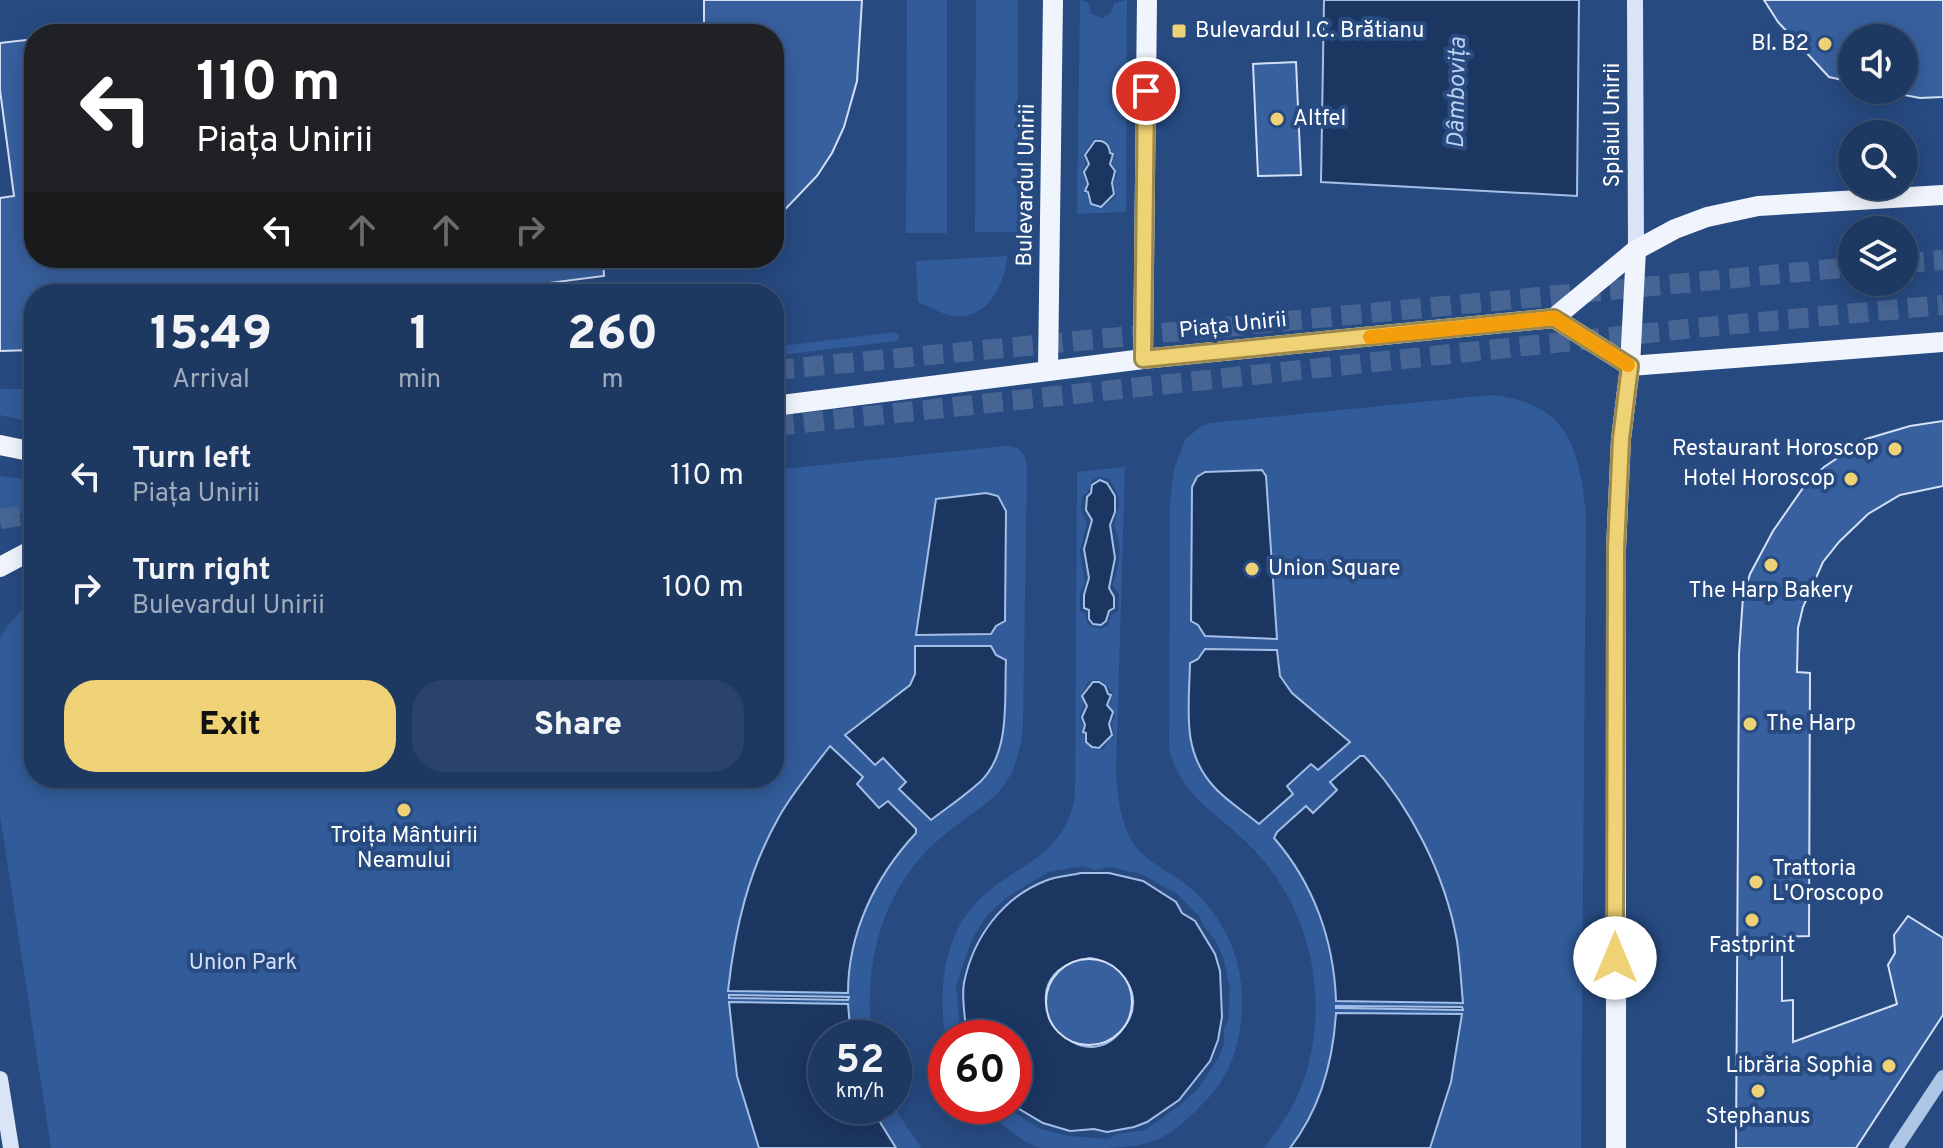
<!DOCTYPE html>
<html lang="en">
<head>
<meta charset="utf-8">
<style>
	:root { --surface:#1d3861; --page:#2a436a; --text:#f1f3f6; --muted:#a0acbd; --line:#3b5276; --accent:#eed275 }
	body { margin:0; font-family:Overpass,sans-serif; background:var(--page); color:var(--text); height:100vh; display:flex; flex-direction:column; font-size:30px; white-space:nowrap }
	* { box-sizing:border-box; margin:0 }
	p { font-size:26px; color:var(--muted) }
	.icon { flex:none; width:44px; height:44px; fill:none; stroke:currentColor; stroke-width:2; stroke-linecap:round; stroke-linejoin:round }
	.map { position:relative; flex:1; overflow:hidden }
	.drawer { position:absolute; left:24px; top:284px; width:760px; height:504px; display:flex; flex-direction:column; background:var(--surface); border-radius:32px; box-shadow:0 4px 20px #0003,0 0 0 2px var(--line) }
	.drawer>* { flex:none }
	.guide { position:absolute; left:24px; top:24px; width:760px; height:244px; border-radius:32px; box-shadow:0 4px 20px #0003,0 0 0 2px var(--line); background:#202124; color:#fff; overflow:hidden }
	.fabs { position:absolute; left:1838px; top:24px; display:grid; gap:16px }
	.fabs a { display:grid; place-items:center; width:80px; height:80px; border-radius:50%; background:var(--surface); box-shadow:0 4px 20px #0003,0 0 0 2px var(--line); font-size:40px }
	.speed { position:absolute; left:808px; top:1020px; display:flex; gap:16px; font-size:40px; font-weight:700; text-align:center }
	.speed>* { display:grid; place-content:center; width:104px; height:104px; border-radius:50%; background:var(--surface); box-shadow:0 4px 20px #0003,0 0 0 2px var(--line); line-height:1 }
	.speed small { font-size:20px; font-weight:400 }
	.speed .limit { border:12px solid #d22; background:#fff; color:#111 }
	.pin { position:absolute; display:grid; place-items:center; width:68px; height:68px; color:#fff; margin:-34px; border:4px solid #fff; border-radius:50%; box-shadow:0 2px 8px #0007 }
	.me { position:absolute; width:88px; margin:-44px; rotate:0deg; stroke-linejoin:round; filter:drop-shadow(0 0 6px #0008) }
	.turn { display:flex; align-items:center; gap:28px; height:168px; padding:0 40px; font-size:36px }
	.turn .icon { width:104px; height:104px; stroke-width:2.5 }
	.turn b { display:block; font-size:56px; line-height:68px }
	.lanes { display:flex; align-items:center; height:76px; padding:0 40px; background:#0003; justify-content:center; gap:40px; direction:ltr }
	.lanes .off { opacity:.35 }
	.eta { display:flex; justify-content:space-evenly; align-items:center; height:136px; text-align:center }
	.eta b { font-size:48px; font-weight:800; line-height:56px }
	.button { display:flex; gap:16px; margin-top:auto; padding:16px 40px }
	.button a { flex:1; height:92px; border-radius:32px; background:var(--accent); color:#111; font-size:32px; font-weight:800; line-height:92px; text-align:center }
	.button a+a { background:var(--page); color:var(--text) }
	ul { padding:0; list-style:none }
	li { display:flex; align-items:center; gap:24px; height:112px; padding:0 40px }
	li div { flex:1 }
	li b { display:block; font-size:30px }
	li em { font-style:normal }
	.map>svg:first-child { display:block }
</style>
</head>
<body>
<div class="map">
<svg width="1943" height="1148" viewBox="0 0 1943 1148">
	<rect width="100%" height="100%" fill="#274a81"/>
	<!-- green -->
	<g fill="#325b99" fill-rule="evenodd">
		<path d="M907,0H947V233H906Z"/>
		<path d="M976,0H1018L1017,232H975Z"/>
		<path d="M1080,0L1088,2L1091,14L1103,18L1111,13L1114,3L1127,0L1126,212L1077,214ZM1094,139C1104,137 1110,142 1112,152L1115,153L1112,163L1117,175L1114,183L1116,196L1101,209L1090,205L1086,193H1083L1086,184L1082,172L1086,164L1083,154Z"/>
		<path d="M1007,256C1005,284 988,320 954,316C941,314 929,307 918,302L916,261Z"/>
		<path d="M895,332L900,336L896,341L774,356V347Z"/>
		<path d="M0,389H34V423L0,415Z"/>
		<path d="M1491,395C1569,403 1579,448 1586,514L1581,1148H1264C1275,1132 1289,1115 1297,1097C1333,1016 1316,913 1253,849C1220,814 1182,799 1169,749L1170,502L1174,469L1185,440L1200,427L1210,423Z"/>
		<path d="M1005,446C1019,446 1025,452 1027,466L1023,726C1015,801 985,798 936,842C881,892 863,966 872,1038H826V1106H893L921,1148H51L0,815V639L8,625L34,597V778H774V470Z"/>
		<path d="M1125,467L1116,773C1118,798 1120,821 1133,843C1147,864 1176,874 1195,892C1235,931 1249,980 1239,1035C1235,1056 1226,1079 1211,1095C1169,1139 1157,1148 1096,1148C1078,1148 1058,1148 1041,1148C1022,1144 996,1119 982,1106H1004L1040,1129L1069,1136L1108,1139L1118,1134L1145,1130L1179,1106L1198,1089L1219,1057L1224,1043V1029L1228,1020L1230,989L1224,960L1215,940L1205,928L1199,916L1177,894L1141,874L1110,867L1095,870L1083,866L1048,872L1006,898L987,915L971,941L956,986L961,1038H946V1042C938,992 942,933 982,897C1022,860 1065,857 1075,795L1077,472ZM1100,477L1109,479C1124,503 1119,501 1114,526C1124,548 1118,564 1113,585L1119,594L1118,611L1111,615L1108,625L1101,629L1088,625L1085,613L1080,611V593L1085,583L1080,550L1087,523L1081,511L1082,496L1088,492L1092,480ZM1096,679L1104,682L1113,694L1109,705L1115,716L1112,724L1114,737L1110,738L1104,749L1095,750L1085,743L1084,734H1081L1083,725L1079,717L1084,705L1081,695L1088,682Z"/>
		<path d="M0,476L34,480V507L0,525Z"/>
	</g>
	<!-- water -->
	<g fill="#1c3662" stroke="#a4bfe7" stroke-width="2" fill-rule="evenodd">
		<path d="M1324,0H1579L1577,196L1321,182Z"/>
		<path d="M1095,141C1104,140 1109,144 1110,153L1113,154L1110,164L1115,171L1112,183L1114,194L1101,207L1091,204L1088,192L1085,191L1088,184L1084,172L1089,164L1085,155Z"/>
		<path d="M1262,470L1266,476L1277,639L1205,636L1198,625L1191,621L1192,487L1197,477L1205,472Z"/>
		<path d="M1100,480L1107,483L1115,496V512L1110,525L1115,558L1109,588L1114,597V608L1109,611L1106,621L1101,625L1093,624L1089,619V610L1084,608V595L1089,578L1084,549L1092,520L1086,510L1087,497L1091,493L1092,485Z"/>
		<path d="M986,493L998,496L1006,511L1005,621L996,626L991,634L916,635L936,499Z"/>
		<path d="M915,646H991L996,655L1006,660C1004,699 1011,751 981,781C966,795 948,807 931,820L899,789L906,782L883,758L875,765L845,735L910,685L915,674Z"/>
		<path d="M1205,649L1277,650L1280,676L1292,693L1350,742L1318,770L1311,764L1287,786L1293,794L1259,824C1245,812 1228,802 1215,788C1181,752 1189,710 1190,663L1198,659Z"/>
		<path d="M1093,682H1099L1105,686L1108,694L1111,695L1107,705L1113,712L1109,724L1112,735L1099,748L1092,747L1086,742V733L1083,732L1085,725L1082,717L1087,706L1082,696Z"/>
		<path d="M830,746L863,777L857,784L879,808L888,801L916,829V833C875,877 848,933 848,993L728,991C735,928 748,871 780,815C794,791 813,768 830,746Z"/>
		<path d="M1360,756H1364C1410,805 1445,874 1457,941C1460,961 1461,982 1463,1003L1336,1001C1334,941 1314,884 1274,838L1277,832L1306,806L1313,813L1337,790L1330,782Z"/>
		<path d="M1081,873H1109L1143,881L1176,902L1182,913L1195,921L1215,954L1220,971L1222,1017L1218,1040L1210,1061L1179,1100L1147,1122L1134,1127L1107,1132L1094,1129L1070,1131L1043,1123L1014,1106V1038H967C966,1022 961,999 964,983C973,938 1002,898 1045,881C1056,876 1069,876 1081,873ZM1090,958C1121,963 1147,995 1125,1026C1077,1095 994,973 1090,958Z"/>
		<path d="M1089,960C1116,965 1139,987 1128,1017C1123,1029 1114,1037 1102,1041C1048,1059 1022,974 1089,960ZM1087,990L1094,992L1099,997L1097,1008L1091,1012L1081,1010L1078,1003L1081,993Z"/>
		<path d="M729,995L849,997L848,1000L729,998Z"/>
		<path d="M729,1002L848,1004L851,1038H826V1106H870L896,1148H759L737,1076Z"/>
		<path d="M1336,1006L1462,1007L1463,1010L1336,1008Z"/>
		<path d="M1336,1013L1462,1014L1451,1082L1430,1148H1290C1321,1108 1333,1062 1336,1013Z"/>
	</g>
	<!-- building -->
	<g fill="#38609e" stroke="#d3e0f5" stroke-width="2">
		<path d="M704,0H862L857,81L844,127L832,153L817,176L774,221V34H704Z"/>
		<path d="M1764,0H1943V97L1920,98L1904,95V38H1852V82L1829,77L1778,22Z"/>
		<path d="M34,39V258H603L604,276L462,294H34V350L0,351V198L14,196L0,90V43Z"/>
		<path d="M1296,62L1301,175L1258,176L1253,64Z"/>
		<path d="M1943,421V486L1900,495L1868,514L1839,542L1823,562L1803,607L1798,628L1797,672L1810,673L1809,936L1782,937V1001L1793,1000V1042L1897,1004L1888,965L1895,953L1894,935L1908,916L1943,938V1015L1856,1148H1736L1739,654L1743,597L1750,574L1773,531L1803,488L1824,467L1866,439L1910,426Z"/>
		<circle cx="1089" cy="1002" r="43"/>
	</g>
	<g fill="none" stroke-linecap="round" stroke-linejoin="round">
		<!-- primary-tunnel -->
		<g stroke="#476594" stroke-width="20" stroke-dasharray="20 10" stroke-linecap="butt">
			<path d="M1904,263L1943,260"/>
			<path d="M774,370L1852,267"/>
			<path d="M774,426L1695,328L1943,305"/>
			<path d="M0,519L34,514"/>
		</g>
		<!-- tertiary -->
		<path stroke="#afc5e6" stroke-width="14" d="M1896,1148L1943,1077"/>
		<!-- secondary -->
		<g stroke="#d9e4f6" stroke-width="16">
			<path d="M1635,0L1636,250"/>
			<path d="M0,1079L11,1148"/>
		</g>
		<!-- primary -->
		<g stroke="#f0f5fd" stroke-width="20">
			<path d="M1554,318L1630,366"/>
			<path d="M1143,359L1147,0"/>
			<path d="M1630,366L1943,342"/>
			<path d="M1048,370L1053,0"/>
			<path d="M774,406L1143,359L1554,318L1636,250L1675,229L1707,217L1758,206L1943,195"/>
			<path d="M0,445L34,452"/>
			<path d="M0,567L34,549"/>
			<path d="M1616,1148V549L1621,439L1630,366L1636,250"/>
		</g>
	</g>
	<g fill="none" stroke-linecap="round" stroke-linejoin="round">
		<!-- route casing -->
		<g stroke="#9b884c" stroke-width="20">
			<path id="route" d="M1146,91L1143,359L1554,318L1630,366L1621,439L1616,549L1615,958"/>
		</g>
		<!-- route -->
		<use href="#route" stroke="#eed275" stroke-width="14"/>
		<!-- slow -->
		<path stroke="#f59e0b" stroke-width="14" d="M1370,337L1554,318L1628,365"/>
	</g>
	<!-- markers -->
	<g fill="#eed275" stroke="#274a81" stroke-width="3">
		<rect x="1171" y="23" width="16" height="16" rx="4"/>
		<circle cx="1825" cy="44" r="8"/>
		<circle cx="1277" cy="119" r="8"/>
		<circle cx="1895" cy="449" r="8"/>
		<circle cx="1851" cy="479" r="8"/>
		<circle cx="1771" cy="565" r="8"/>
		<circle cx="1252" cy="569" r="8"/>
		<circle cx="1750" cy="724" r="8"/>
		<circle cx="404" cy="810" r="8"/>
		<circle cx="1756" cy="882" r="8"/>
		<circle cx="1752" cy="920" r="8"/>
		<circle cx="1889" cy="1066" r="8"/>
		<circle cx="1758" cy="1091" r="8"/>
	</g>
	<g text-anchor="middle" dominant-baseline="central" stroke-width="8" stroke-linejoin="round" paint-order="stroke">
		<!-- poi labels -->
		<g font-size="22" fill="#fff" stroke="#274a81" text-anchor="start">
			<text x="1195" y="31">Bulevardul I.C. Brătianu</text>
			<text x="1809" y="44" text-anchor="end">Bl. B2</text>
			<text x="1293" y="119">Altfel</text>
			<text x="1879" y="449" text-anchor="end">Restaurant Horoscop</text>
			<text x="1835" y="479" text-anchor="end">Hotel Horoscop</text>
			<text x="1268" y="569">Union Square</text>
			<text x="1771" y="591" text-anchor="middle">The Harp Bakery</text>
			<text x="1766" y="724">The Harp</text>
			<text x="404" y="836" text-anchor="middle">Troița Mântuirii<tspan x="404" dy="25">Neamului</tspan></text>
			<text x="1772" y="869">Trattoria<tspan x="1772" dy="25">L'Oroscopo</tspan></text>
			<text x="1752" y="946" text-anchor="middle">Fastprint</text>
			<text x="1873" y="1066" text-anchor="end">Librăria Sophia</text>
			<text x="1758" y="1117" text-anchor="middle">Stephanus</text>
		</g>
		<!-- street labels -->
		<g font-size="22" fill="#fff" stroke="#274a81">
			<text transform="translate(1613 125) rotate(-90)">Splaiul Unirii</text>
			<text transform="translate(1027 185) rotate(-89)">Bulevardul Unirii</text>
			<text transform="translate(1233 326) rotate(-6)">Piața Unirii</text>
		</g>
		<!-- park labels -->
		<g font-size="22" fill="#d3e0f5" stroke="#274a81">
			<text x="243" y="963">Union Park</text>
		</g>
		<!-- water labels -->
		<g font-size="24" font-style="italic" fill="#bbcfee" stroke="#274a81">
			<text transform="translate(1458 93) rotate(-89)">Dâmbovița</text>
		</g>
	</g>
</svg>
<div class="fabs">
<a><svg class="icon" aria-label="sound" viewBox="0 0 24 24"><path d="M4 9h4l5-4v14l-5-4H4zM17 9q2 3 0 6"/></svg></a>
<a><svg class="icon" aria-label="search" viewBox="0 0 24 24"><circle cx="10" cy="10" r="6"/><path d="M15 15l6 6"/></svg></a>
<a><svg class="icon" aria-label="layers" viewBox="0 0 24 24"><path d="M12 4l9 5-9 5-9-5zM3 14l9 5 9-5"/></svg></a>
</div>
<div class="speed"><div>52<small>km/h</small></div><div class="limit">60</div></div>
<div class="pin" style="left:1146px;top:91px;background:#d93025"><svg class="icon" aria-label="arrive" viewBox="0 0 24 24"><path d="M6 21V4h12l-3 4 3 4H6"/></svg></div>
<svg class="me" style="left:1615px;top:958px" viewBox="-20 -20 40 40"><circle r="19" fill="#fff"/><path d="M0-13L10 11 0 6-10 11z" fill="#eed275"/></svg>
<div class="guide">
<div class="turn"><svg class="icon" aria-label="left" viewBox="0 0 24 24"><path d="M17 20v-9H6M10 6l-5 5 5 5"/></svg><div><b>110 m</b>Piața Unirii</div></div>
<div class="lanes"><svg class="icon" aria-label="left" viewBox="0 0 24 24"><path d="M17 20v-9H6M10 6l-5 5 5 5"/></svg><svg class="icon off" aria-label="ahead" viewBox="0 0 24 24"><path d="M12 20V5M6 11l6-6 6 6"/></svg><svg class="icon off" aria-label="ahead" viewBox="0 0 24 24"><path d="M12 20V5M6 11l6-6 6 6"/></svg><svg class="icon off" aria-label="right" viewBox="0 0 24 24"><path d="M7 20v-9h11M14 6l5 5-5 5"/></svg></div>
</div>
<section class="drawer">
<div class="eta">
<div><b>15:49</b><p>Arrival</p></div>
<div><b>1</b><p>min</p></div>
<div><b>260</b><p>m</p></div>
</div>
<ul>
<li><svg class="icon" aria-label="left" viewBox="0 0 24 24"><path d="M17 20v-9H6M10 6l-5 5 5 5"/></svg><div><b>Turn left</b><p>Piața Unirii</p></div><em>110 m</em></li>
<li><svg class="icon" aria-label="right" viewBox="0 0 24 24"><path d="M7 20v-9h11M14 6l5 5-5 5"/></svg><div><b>Turn right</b><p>Bulevardul Unirii</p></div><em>100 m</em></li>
</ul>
<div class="button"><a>Exit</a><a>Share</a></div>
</section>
</div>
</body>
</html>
